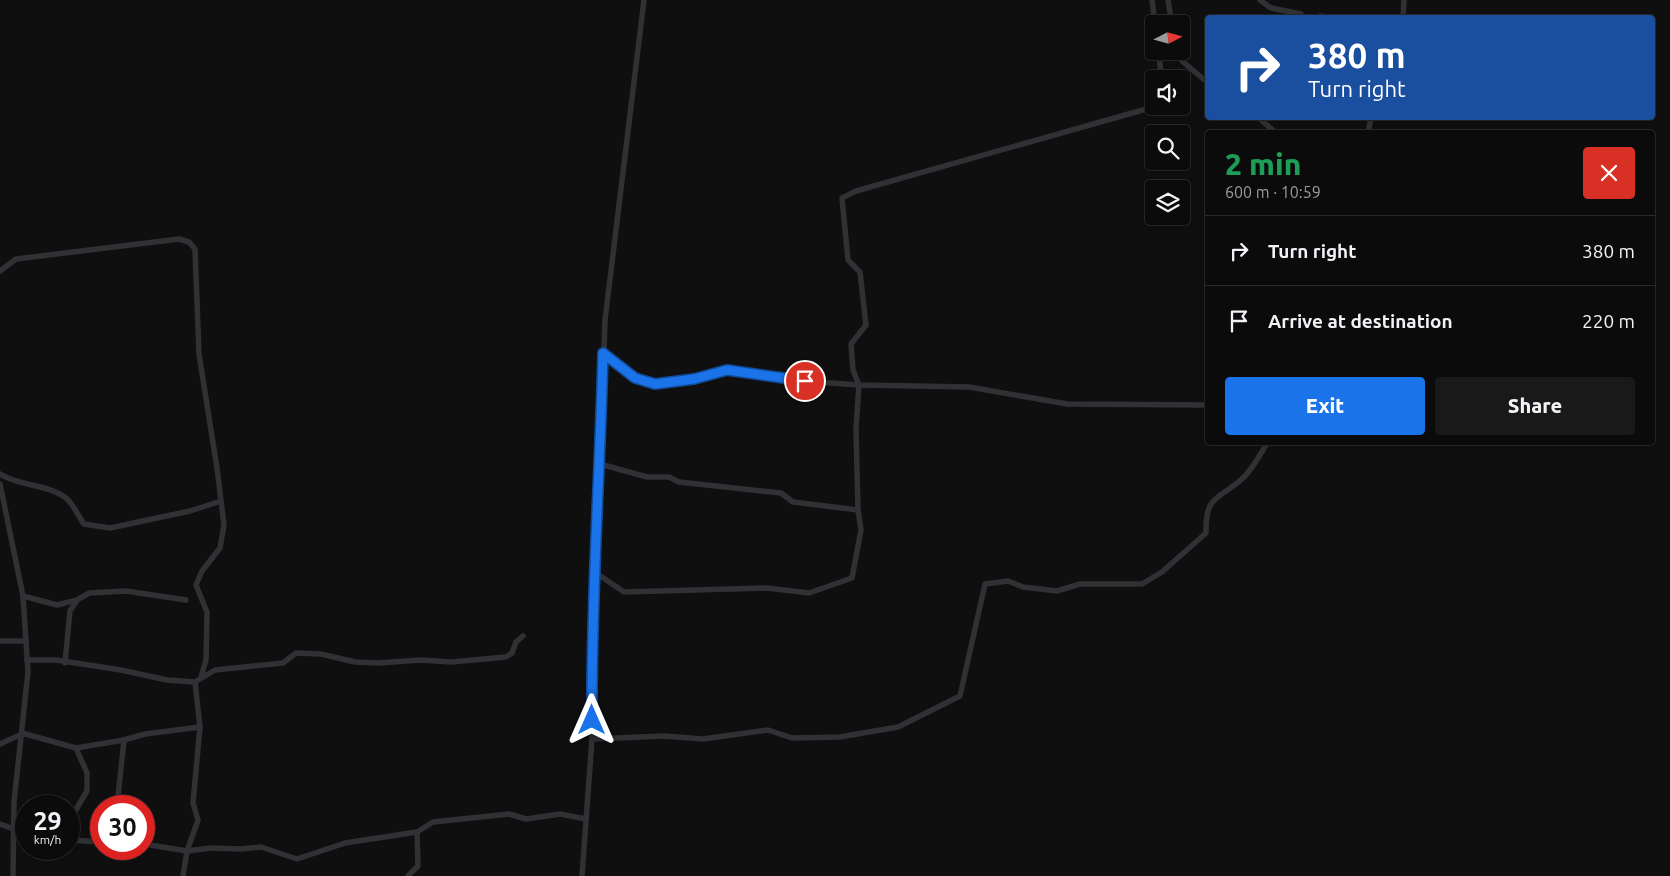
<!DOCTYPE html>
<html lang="en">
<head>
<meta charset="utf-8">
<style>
	:root { --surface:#0b0b0c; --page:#19191a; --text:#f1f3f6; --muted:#9a9b9d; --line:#2b2b2d; --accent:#1a73e8 }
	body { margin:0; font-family:Ubuntu,sans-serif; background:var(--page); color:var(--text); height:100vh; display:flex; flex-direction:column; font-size:19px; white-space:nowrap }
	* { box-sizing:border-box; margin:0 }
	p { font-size:16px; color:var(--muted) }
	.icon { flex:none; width:28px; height:28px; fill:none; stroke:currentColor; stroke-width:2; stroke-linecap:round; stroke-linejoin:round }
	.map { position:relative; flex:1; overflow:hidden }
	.drawer { position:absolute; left:1205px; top:130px; width:450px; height:315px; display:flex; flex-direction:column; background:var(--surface); border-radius:5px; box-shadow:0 1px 4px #0004,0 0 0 1px var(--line) }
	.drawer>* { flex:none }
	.hud { position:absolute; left:1205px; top:15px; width:450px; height:105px; border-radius:5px; box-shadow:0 1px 4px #0004,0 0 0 1px var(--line); background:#1a4fa0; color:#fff; overflow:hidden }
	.needle { width:32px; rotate:84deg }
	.buttons { position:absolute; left:1145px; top:15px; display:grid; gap:10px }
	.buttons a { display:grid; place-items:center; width:45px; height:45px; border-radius:5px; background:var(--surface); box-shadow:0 1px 4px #0004,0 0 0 1px var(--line); font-size:25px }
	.speed { position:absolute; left:15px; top:795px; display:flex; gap:10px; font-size:25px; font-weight:700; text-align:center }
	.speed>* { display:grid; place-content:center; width:65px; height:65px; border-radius:50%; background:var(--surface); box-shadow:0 1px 4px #0004,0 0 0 1px var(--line); line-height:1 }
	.speed small { font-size:12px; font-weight:400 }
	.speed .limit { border:8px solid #d22; background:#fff; color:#111 }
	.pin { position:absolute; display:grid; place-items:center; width:42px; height:42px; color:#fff; margin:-21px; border:2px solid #fff; border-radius:50%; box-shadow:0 1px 5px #0007 }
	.me { position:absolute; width:55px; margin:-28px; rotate:0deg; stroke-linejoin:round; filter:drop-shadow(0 0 4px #0008) }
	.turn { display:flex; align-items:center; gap:18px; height:105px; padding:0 20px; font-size:22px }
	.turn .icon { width:65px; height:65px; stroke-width:2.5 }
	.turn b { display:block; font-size:35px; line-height:42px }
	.round { display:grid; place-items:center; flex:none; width:52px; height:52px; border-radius:5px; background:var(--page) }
	.headline { display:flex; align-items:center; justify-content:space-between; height:85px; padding:0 20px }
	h1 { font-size:30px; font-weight:800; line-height:38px; color:#1e9e55 }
	.button { display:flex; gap:10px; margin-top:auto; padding:10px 20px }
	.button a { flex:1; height:58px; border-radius:5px; background:var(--accent); color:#fff; font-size:20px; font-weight:800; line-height:58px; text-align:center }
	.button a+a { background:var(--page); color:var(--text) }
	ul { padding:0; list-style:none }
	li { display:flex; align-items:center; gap:15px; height:70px; padding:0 20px; border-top:1px solid var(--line) }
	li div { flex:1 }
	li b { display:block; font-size:19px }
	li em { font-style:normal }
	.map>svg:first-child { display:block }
</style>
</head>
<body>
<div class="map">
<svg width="1670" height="876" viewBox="0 0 1670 876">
	<rect width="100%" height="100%" fill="#0f0f10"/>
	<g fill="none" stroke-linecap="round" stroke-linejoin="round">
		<!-- street -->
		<g stroke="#303135" stroke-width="5.5">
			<path d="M1152,0L1155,24"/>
			<path d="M1168,0L1172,24"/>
			<path d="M1260,0L1271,8L1301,14"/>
			<path d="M1320,16L1338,18"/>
			<path d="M1403,18L1404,0"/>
			<path d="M1158,51L1162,79"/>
			<path d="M1180,51L1182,61L1208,83"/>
			<path d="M1259,118L1275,132"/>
			<path d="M1368,132L1371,118"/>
			<path d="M0,271L16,259L179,239L189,242L195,249L199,354L217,468L224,525L220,548L202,571L196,585L207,612L206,660L201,677"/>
			<path d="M603,353L635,378L655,384L694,379L727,370L787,380L859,385L969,387L1067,404L1208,405"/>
			<path d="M600,464L647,477H669L679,482L781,493L793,502L858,510"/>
			<path d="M0,474C20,487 53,484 69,501C75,508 79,517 84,524L110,528L190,511L221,501"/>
			<path d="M0,484L23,596L28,672L14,802L13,876"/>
			<path d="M596,573L624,592L767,588L809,593L852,578L861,530L858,510L856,428L859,385L853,370L851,344L866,325L860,272L848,260L842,198L856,191L1157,106"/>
			<path d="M23,596L57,605L77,600L89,593L126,591L186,600"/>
			<path d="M0,641H26"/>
			<path d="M27,660H56L121,670L167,680L195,682L215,670L283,663L296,653L321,654L355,662L378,663L421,660L451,662L506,657L512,653L516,642L523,636"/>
			<path d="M65,663L70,611L77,600"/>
			<path d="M22,733L76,748L124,740L145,734L200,727"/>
			<path d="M592,739L664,736L703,739L768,730L792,738L840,737L898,727L960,696L985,584L1008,581L1023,587L1057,591L1080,584H1142L1162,572L1206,533C1205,494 1219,500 1243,478C1253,469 1260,454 1268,442"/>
			<path d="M0,744L22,734"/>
			<path d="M117,806L124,740"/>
			<path d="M0,824L14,829"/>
			<path d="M14,833L26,835"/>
			<path d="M69,840L71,818L87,791V773L76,748"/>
			<path d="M69,840L101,842"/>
			<path d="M144,844L187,851L211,848L240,849L261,847L297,859L345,843L417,832L433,822L509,814L526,819L560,814L586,819"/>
			<path d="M183,876L187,851L198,820L193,803L200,727L195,682"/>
			<path d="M408,876L418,866L417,832"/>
			<path d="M582,876L592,739L591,630L596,573L605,320L644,0"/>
		</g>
	</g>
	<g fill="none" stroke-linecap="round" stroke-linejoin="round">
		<!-- route casing -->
		<g stroke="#114b97" stroke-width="12">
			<path id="route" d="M592,720C591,598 600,476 603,353L635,378L655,384L694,379L727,370L805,381"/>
		</g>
		<!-- route -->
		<use href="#route" stroke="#1a73e8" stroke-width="9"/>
	</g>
</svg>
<div class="buttons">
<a><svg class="needle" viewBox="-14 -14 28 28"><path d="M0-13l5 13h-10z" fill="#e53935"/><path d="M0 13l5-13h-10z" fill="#9a9b9d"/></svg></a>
<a><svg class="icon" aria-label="sound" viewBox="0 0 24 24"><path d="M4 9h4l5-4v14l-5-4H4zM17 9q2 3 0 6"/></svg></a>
<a><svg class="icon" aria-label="search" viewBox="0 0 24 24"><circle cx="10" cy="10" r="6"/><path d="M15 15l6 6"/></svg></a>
<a><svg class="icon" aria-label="layers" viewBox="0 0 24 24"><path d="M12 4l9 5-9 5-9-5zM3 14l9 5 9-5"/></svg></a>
</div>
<div class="speed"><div>29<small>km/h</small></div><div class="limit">30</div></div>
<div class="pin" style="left:805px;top:381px;background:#d93025"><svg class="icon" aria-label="arrive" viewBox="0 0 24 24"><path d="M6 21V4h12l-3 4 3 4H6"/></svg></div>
<svg class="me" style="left:592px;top:720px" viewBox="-20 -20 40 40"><path d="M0-17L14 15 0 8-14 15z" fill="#1a73e8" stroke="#fff" stroke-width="4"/></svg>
<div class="hud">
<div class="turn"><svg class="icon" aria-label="right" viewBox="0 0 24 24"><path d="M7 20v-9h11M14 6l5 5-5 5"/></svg><div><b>380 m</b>Turn right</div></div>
</div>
<section class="drawer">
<div class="headline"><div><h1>2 min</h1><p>600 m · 10:59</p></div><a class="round" style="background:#d93025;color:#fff"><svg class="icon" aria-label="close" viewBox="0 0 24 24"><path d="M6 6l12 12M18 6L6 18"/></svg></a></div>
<ul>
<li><svg class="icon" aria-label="right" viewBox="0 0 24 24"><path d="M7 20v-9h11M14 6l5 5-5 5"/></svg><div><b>Turn right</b></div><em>380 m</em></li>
<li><svg class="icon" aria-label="arrive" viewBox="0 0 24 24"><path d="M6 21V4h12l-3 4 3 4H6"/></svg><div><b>Arrive at destination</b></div><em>220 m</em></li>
</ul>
<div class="button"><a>Exit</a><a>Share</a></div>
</section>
</div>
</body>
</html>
